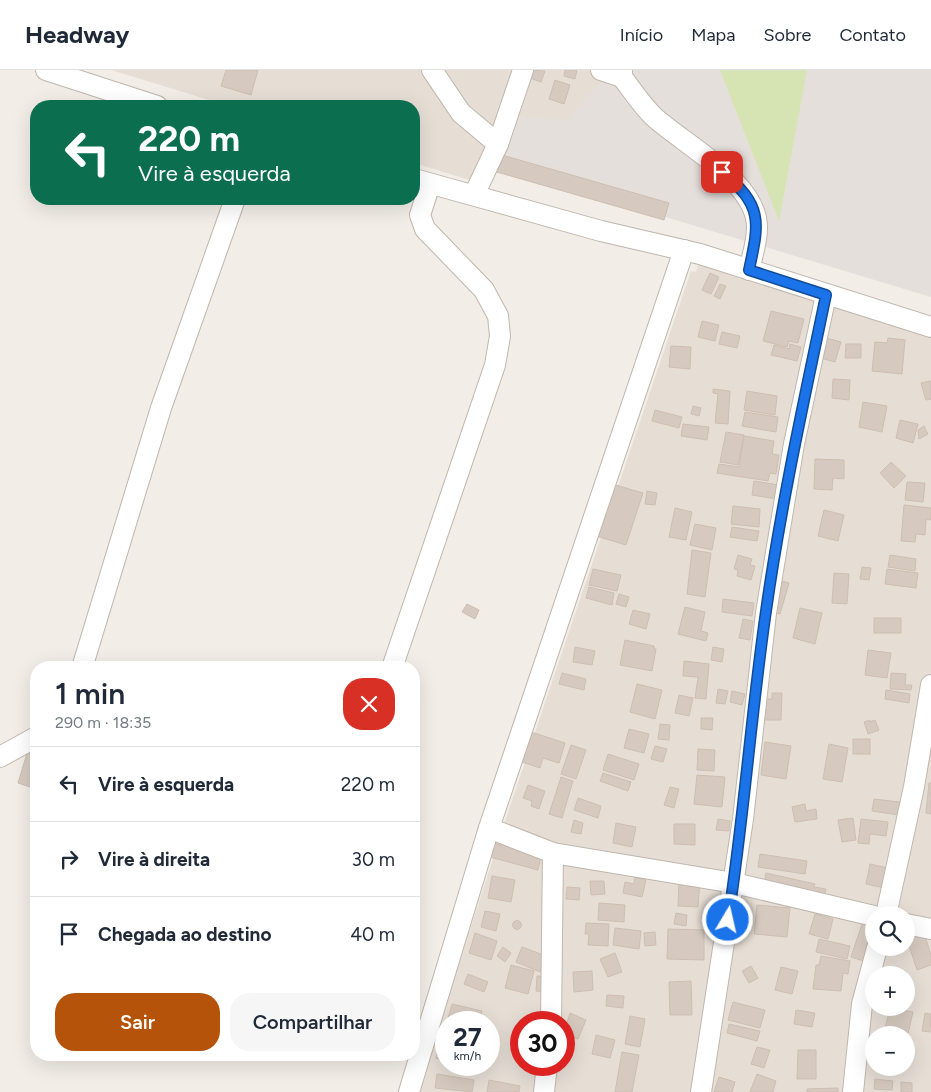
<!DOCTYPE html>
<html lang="pt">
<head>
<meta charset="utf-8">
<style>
	:root { --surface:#fff; --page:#f6f6f7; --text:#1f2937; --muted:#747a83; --line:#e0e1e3; --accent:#b45309 }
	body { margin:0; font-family:Figtree,sans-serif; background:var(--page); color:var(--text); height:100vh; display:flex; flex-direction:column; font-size:19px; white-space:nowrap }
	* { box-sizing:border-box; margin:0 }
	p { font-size:16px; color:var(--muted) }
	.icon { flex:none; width:28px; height:28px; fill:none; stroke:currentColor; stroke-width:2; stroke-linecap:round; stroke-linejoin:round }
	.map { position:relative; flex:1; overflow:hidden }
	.drawer { position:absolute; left:30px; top:591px; width:390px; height:400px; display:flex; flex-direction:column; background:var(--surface); border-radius:20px; box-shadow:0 5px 20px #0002 }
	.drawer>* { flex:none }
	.top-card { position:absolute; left:30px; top:30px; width:390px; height:105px; border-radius:20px; box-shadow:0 5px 20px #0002; background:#0b6e4f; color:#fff; overflow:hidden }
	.fabs { position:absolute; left:865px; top:836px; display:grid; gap:10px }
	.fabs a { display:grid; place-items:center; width:50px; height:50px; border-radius:50%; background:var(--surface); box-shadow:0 5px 20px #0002; font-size:25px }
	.speed { position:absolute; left:435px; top:941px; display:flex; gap:10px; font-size:25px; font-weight:700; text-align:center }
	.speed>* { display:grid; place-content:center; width:65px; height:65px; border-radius:50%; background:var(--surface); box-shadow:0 5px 20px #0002; line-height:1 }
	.speed small { font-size:12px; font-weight:400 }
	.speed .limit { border:8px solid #d22; background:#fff; color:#111 }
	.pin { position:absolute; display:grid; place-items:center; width:42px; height:42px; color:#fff; margin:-21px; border-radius:10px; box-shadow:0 2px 8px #0006 }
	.me { position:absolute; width:55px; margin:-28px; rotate:9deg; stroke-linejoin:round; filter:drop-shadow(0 0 4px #0008) }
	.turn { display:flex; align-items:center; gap:18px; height:105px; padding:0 25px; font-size:22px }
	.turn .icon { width:65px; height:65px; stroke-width:2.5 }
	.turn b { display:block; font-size:35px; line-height:42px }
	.round { display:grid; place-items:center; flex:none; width:52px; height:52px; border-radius:20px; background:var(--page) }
	.overview { display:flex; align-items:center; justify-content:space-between; height:85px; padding:0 25px }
	h1 { font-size:30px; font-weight:600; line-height:38px }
	.cta { display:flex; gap:10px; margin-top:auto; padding:10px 25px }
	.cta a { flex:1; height:58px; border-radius:20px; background:var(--accent); color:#fff; font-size:20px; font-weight:600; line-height:58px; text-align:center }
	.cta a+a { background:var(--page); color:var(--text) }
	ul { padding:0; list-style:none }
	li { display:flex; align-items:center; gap:15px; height:75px; padding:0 25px; border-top:1px solid var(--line) }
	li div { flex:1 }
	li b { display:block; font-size:19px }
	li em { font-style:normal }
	header { display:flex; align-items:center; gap:30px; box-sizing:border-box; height:70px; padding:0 25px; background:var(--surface); border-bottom:1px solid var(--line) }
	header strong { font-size:24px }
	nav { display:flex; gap:28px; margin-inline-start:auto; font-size:18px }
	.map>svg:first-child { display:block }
</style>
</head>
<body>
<header>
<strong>Headway</strong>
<nav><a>Início</a><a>Mapa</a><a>Sobre</a><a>Contato</a></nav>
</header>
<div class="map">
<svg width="931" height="1022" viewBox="0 0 931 1022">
	<rect width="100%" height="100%" fill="#f2ede7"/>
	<!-- residential -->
	<g fill="#e6ded5" fill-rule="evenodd">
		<path d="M111,0H931V213L511,66L489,116L414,93V36H229Z"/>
		<path d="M704,177L931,250V1022H418L504,754L691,201L696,202ZM874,845H906V878H874ZM874,905H906V938H874ZM446,952H489V995H446ZM521,952H564V995H521ZM874,965H906V998H874Z"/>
	</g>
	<!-- industrial -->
	<path fill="#e5dfdc" d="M610,0H720L779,150L807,0H931V227L500,97L518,47L568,50Z"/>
	<!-- green -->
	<path fill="#d5e4b2" d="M720,0H807L779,151Z"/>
	<!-- building -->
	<g fill="#d6cac0" stroke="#cdbeb1">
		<path d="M226,0H258L251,25L221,16Z"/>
		<path d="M529,0L545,1L541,12L527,7Z"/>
		<path d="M565,0H577L575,9L564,6Z"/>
		<path d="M555,10L570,15L564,34L549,29Z"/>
		<path d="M495,83L669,133L664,150L490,100Z"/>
		<path d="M710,203L719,207L711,224L702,220Z"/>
		<path d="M720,214L726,216L720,229L714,226Z"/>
		<path d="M771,241L804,249L798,273L789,271L787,277L763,271Z"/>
		<path d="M702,251L719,255L715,271L698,267Z"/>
		<path d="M722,262L740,266L737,278L719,274Z"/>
		<path d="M823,267L841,272L835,292L817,287Z"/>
		<path d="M888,268L905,270L902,304L872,301L875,272L887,273Z"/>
		<path d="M790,274L801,277L797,291L771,285L774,275L789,279Z"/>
		<path d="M846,274H861V288H845Z"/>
		<path d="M671,276L691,277L690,299L669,297Z"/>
		<path d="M833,309L850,310L849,330L832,328Z"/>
		<path d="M931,311V329L926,330L921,313Z"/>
		<path d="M713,319L730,321L728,354L715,353L718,324L713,323Z"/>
		<path d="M747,321L777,326L775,345L744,340Z"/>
		<path d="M863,332L887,336L882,362L859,357Z"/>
		<path d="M693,336L701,338L699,346L691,344Z"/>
		<path d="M655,340L682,347L679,358L652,351Z"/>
		<path d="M745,342L778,347L776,362L742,356Z"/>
		<path d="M900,350L918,354L913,373L896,368Z"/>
		<path d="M683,354L709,357L707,370L681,366Z"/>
		<path d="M924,356L928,364L919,369L918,360Z"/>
		<path d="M726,362L744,365L738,395L720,392Z"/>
		<path d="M744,366L774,371L772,384L779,385L776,404L770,403L768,411L717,403L719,394L739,397Z"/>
		<path d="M815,389L844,390V409L833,408L832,420L814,419Z"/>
		<path d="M891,392L906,406L894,418L880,403Z"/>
		<path d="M754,411L779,415L777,429L752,425Z"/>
		<path d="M907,412L925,413L923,432L905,430Z"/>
		<path d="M609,413L643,423L626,475L593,465Z"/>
		<path d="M647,421L657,423L655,435L645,434Z"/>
		<path d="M904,435L931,438V450L926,449L925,465L916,464L915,472L901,471Z"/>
		<path d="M733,436L760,439L759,457L731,454Z"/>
		<path d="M675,438L692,442L686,470L669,467Z"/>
		<path d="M824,440L844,445L838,471L818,466Z"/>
		<path d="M695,454L716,458L712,480L690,475Z"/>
		<path d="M732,457L759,461L757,471L730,467Z"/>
		<path d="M692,480L711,483L705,527L687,524Z"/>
		<path d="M738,485L752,489L750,495L755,496L751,510L737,506L738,500L734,499Z"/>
		<path d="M890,485L916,489L915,501L888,497Z"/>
		<path d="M862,497L871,498L869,510L860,509Z"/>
		<path d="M593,499L621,505L617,521L589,515Z"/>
		<path d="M887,499L918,503L916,518L885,514Z"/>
		<path d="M834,503L849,504L847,534L832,533Z"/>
		<path d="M778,510L789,513L780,544L769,541Z"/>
		<path d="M589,517L614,523L612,535L586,528Z"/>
		<path d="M619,524L629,527L626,537L616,534Z"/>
		<path d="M723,529L754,533L752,546L722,542Z"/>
		<path d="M467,534L479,540L475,549L462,542Z"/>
		<path d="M685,537L705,542L701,561L708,563L706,571L678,564Z"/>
		<path d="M800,538L822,543L815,574L793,568Z"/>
		<path d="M633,540L650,544L646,559L629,554Z"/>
		<rect x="874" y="548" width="27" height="15"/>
		<path d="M743,549L753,551L750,570L739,568Z"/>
		<path d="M625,570L654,576V579H656L652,601L620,595Z"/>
		<path d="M575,577L595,581L592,595L573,592Z"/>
		<path d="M713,577L724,579L722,592L711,590Z"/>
		<path d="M868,580L891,583L887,608L865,605Z"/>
		<path d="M684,591L709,594L706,629L695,628L698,607L683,606Z"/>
		<path d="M562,603L586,609L584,620L559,614Z"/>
		<path d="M891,603L906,604L905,615H912L911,620L890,619Z"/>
		<path d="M637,614L662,620L655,649L630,642Z"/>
		<path d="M718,619L728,621L725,634L716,633Z"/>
		<path d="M886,620L910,624L909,633L885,629Z"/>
		<path d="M732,621L745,624L742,635L730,632Z"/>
		<path d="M772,623H782L781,650H761L762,629H772Z"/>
		<path d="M679,625L693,628L689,646L675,643Z"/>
		<path d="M701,648H713L712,660L701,659Z"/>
		<path d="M870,650V652L875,650L879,660L868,664L864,652Z"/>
		<path d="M660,654L670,655L669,670L658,669Z"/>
		<path d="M629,659L649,664L644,683L624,678Z"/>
		<path d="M531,662L565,673L559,693L543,688L540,698L522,692Z"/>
		<rect x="853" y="669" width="17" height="15"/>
		<path d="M31,670L36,672V719L18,713Z"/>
		<path d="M765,672L791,676L786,709L761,705Z"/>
		<path d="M829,674L848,678L842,712L823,709Z"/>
		<path d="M571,675L586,680L576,709L561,704Z"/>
		<path d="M655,676L667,679L663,692L651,689Z"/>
		<path d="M698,679L715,680L714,701L697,700Z"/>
		<path d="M608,684L639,694L634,710L603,700Z"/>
		<path d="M603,703L631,712L628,721L600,711Z"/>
		<path d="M697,705L725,707L722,737L694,734Z"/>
		<path d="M561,707L573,711L562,748L549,744Z"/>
		<path d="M929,713H931V744L926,743Z"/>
		<path d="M528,715L545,721L539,739L531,736L532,731L523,728Z"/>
		<path d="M670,717L679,719L674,738L664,735Z"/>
		<path d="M578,728L601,736L598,748L574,740Z"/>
		<path d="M874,729L900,732L899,745L872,741Z"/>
		<path d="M805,734L806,741L816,739L817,749L795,752L792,737Z"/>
		<path d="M853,748L856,770L842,772L838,750Z"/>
		<path d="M718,749L730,751L729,761L716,760Z"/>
		<path d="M861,749L888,752L886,766L870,764L869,774L858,773Z"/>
		<path d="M574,750L583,753L581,764L571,762Z"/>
		<path d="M616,753L636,757L632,777L613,773Z"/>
		<path d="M674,754H695V775L674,774Z"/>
		<path d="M494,773L541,786L538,800L490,787Z"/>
		<path d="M760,784L807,791L805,804L758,797Z"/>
		<path d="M870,794L888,798L884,818L866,814Z"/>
		<path d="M766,803L815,814L814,817L826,819L824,827L764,815Z"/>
		<path d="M492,806L515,810L511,832L488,828Z"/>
		<path d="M635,807L646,810L642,827L623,823L625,812L634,814Z"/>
		<path d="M679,810L700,811L698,837L678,836Z"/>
		<path d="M590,811H604L605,824L591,825Z"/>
		<path d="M567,817L580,818L579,830L566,829Z"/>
		<path d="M599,833L625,835L624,852L598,850Z"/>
		<path d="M757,835L790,838L787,867L754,864Z"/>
		<path d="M485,841L500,844L496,861L481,857Z"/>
		<path d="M676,843L687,845L686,856L674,854Z"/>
		<path d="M815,844L833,849L828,869L809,864Z"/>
		<path d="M864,848L874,851V871L867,892L851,887Z"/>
		<circle cx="517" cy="855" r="4.5"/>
		<path d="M586,853L609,854L608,876L588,875L589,864H585Z"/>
		<path d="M615,858L641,861L639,879L613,875Z"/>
		<path d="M668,859L704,860V890L667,889Z"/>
		<path d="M655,862L656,875L645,876L644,863Z"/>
		<path d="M475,863L497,871L491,890L469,883Z"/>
		<path d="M924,863L931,885V895L917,900L907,869Z"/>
		<path d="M819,869L850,876L847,889L816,882Z"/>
		<path d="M503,877L511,883L505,892L497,886Z"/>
		<path d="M522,877L546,886L540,902L516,892Z"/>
		<path d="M615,883L622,902L608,907L600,889Z"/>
		<path d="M821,886L850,891L848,904L843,903L841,921L813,919L816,895H819Z"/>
		<path d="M511,895L534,901L528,924L505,918Z"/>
		<path d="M751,896L758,908L749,913L742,901Z"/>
		<path d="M781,897L798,901L792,924L775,920Z"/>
		<path d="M592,901L593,920L574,922L573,902Z"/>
		<path d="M468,904L488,912L484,922L464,914Z"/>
		<path d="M537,906L551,907L550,922L536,921Z"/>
		<path d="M691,911L692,945H670L669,912Z"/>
		<path d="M607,925L624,926L623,938L606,936Z"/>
		<path d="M733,932L765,940L760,958L728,950Z"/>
		<path d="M452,934L482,941L479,952H447Z"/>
		<path d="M890,938L913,942L907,968L906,965L884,963Z"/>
		<path d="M796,940L815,943L812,957L794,954Z"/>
		<path d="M570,943L586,950L578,969L564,963Z"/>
		<path d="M925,943L931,944L930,962L922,961Z"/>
		<path d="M630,946L645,949L640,977L625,974Z"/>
		<path d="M729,954L760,961L757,971L727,963Z"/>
		<path d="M596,965L615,970L610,988L592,984Z"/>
		<path d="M440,970L446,971V991L436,988Z"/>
		<path d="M757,977L770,980L764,998L751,994Z"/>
		<path d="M798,980H816V1009H797Z"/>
		<path d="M622,982L639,985L632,1022H615Z"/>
		<path d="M437,1004L474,1010L472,1022L435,1018Z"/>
		<path d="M757,1004L776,1011L773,1022H750Z"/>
		<path d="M719,1007L735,1012L732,1022H714Z"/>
		<path d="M875,1009L893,1011L892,1020L874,1019Z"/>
		<path d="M489,1010L520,1016L519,1022H487Z"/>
		<path d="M901,1012L912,1013V1022H901Z"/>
		<path d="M838,1018V1022H807V1019Z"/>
	</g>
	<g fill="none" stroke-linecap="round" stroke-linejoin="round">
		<!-- minor casing -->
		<g stroke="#c0b6ad" stroke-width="22">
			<g id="minor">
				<path d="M46,0L157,36"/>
				<path d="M432,0L461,43L498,74"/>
				<path d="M601,0L622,7"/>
				<path d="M622,0V7C632,20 641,34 653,46C683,74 758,112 757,158C757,172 752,187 749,200"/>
				<path d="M414,109L601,161L700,184L931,257"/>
				<path d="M474,125L498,74L523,0"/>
				<path d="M82,598L161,338L235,129"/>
				<path d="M392,598L495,295L500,266L498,246L484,220L425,159L420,145L430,114"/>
				<path d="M0,687L36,667"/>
				<path d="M489,758L553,783L734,813L874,846"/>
				<path d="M886,845L914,717L931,615"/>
				<path d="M906,854L931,859"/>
				<path d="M551,952L553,783"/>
				<path d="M409,1022L489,758L684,180"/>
				<path d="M544,1022L547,995"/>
				<path d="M701,1022L743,749L766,543L794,374L826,225"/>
				<path d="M853,1022L862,934L877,878"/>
			</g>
		</g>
		<!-- minor -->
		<use href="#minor" stroke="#fff" stroke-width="20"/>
	</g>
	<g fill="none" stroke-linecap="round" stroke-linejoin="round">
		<!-- route casing -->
		<g stroke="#114b97" stroke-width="12">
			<path id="route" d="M722,102C764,136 759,153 749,200L826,225C804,330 781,435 766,541C751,644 744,747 728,850"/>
		</g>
		<!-- route -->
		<use href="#route" stroke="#1a73e8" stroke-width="9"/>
	</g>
</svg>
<div class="fabs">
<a><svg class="icon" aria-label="search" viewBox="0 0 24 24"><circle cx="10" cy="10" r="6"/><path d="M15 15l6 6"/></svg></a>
<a>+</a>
<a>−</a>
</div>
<div class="speed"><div>27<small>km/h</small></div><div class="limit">30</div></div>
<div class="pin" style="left:722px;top:102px;background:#d93025"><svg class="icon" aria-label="arrive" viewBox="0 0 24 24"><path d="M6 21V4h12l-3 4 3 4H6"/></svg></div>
<svg class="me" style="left:728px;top:850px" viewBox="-20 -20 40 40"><circle r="17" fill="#1a73e8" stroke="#fff" stroke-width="3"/><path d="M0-11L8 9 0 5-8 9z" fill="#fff"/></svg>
<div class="top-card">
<div class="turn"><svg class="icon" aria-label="left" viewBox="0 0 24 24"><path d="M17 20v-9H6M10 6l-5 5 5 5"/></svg><div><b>220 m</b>Vire à esquerda</div></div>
</div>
<section class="drawer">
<div class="overview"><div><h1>1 min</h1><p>290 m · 18:35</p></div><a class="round" style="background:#d93025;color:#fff"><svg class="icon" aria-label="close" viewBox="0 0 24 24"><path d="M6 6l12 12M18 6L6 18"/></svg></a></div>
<ul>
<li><svg class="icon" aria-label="left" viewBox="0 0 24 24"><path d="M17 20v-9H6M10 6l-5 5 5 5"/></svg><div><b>Vire à esquerda</b></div><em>220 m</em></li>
<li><svg class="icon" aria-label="right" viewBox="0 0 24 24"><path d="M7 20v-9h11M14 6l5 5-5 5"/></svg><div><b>Vire à direita</b></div><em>30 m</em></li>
<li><svg class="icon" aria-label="arrive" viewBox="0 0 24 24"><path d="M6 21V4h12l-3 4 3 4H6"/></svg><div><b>Chegada ao destino</b></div><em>40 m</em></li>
</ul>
<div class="cta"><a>Sair</a><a>Compartilhar</a></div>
</section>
</div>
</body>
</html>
